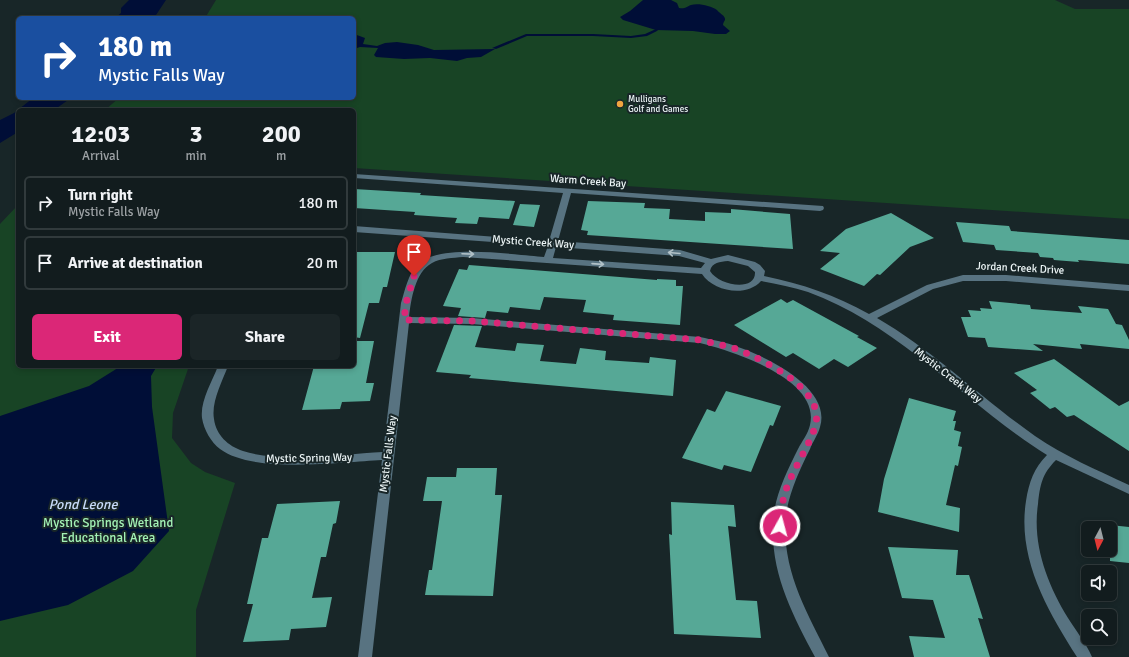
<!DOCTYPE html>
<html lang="en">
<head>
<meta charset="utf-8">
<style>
	:root { --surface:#121c1e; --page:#1b2527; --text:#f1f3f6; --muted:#9ca1a4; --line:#313a3c; --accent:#db2777 }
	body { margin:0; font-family:Signika,sans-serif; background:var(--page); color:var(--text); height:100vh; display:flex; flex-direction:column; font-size:15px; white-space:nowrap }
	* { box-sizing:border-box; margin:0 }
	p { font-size:13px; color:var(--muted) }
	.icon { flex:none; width:22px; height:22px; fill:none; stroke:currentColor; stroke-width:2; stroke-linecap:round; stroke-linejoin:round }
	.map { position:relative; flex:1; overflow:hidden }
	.sheet { position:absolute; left:16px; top:108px; width:340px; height:260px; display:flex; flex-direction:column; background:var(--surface); border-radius:6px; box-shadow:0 2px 6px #0003,0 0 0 1px var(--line) }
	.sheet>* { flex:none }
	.hud { position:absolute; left:16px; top:16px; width:340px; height:84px; border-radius:6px; box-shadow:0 2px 6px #0003,0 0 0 1px var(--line); background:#1a4fa0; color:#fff; overflow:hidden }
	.needle { width:26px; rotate:187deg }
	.buttons { position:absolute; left:1081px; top:521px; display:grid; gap:8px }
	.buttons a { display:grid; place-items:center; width:36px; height:36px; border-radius:6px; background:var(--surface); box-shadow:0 2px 6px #0003,0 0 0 1px var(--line); font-size:20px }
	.pin { position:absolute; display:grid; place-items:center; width:34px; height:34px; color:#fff; margin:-41px -17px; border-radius:50% 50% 50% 0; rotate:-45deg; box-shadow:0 0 4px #0007 }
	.pin .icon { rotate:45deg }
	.me { position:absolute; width:44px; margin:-22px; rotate:7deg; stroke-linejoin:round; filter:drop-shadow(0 0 3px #0008) }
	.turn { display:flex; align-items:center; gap:14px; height:84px; padding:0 16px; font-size:18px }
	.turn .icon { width:52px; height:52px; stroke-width:2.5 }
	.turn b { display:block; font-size:28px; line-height:34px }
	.eta { display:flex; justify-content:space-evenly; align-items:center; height:68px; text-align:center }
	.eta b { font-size:24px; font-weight:700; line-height:28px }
	.cta { display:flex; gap:8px; margin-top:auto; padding:8px 16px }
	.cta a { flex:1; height:46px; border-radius:6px; background:var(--accent); color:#fff; font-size:16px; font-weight:700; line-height:46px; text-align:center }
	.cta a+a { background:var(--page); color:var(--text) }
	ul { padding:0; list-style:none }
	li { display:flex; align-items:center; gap:12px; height:54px; margin:0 8px 6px; padding:0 8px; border:2px solid var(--line); border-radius:6px }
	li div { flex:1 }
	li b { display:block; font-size:15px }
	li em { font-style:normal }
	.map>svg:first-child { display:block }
</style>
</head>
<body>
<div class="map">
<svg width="1129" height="657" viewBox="0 0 1129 657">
	<rect width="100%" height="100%" fill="#182628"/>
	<!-- green -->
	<g fill="#184425">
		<path d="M216,0H1055L1075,9H1129V219L354,168V110H105L119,98H354V18H205Z"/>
		<path d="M18,205V366H189L173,413L172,438L191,463L205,472L235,483L196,610V657H0V224Z"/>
	</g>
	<!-- water -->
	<g fill="#000e37">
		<path d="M129,0H166L154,18H115L121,13V8Z"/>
		<path d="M643,0H671L677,3L679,8C685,9 686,7 691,5C699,3 711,6 717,10C719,13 726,16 725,20C724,22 723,23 723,25L730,31L726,34H715L693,31L656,30L623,20L620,17L630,11Z"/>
		<path d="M354,34L365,38L363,44L377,46L385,43L397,42L418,45L434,50L495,49L481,57L467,58L457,61L430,58L404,59L376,57L374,55L378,48L360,47L354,49Z"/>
		<path d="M33,98H71L54,110H18V132L0,143V120L14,113Z"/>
		<path d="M121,366H157L151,376L152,407L169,531L133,571L68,605L0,621V416L89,386Z"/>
	</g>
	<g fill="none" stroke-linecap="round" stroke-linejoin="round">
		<!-- stream -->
		<path fill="#000e37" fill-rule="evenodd" d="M656,29L658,30L657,31L647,36L631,38L593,36H527L496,49L492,48L526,34H593L631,36L645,34Z"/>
	</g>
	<!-- building -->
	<g fill="#56a896">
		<path d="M354,189L421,193L420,195L515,201L509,219L479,217L477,224L455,223L457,218L414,215L415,212L354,208Z"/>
		<path d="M588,201L645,203L644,208L670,209L669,219L705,221V212L731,213V209L790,214L793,249L587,235L588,231L581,230Z"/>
		<path d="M520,204L540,205L534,227L513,225Z"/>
		<path d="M891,213L934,238L910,247L880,275L877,274L864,286L820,269L840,253L820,251L846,229Z"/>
		<path d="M956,222L1009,226L1011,231L1129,240V264L1078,260L1079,262L1054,260L1053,258L1040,257L1038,253L996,250L994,245L963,242Z"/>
		<path d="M354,252H395L387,287H383L379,303H369L360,338L354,337Z"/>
		<path d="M469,265L657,280V279L676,280V286H683L680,325L613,320L614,315L583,312L586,300L544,297L540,310L510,307L508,313L487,311L485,318L458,316L461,308L443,306L459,269L467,270Z"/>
		<path d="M781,299L787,303L793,300L859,336L857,337L877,348L848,367L834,359L819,369L793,353L786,357L734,325Z"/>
		<path d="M989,301L1030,305L1031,309L1082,313L1078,306L1108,309L1116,324L1122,325L1129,340V349L1080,344L1082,349L1033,344L1043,351L988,347L985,338L968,337L961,317H971L968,310L981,311L980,308L992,309Z"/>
		<path d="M454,325L482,326L475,347L515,351L517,343L544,345L540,361L576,364L580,348L606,351L605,360L649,363L650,357L676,360L673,396L469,378L471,375L436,372Z"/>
		<path d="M354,341H374L366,383H374L370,401L342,402L340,409L302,410L314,366H354Z"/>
		<path d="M1054,359L1119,406L1129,401V451L1074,415L1067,417L1055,407L1050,409L1030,393L1037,390L1014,373Z"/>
		<path d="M726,391L781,406L773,426L770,425L751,472L724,465L722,470L682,458L707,409L715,412Z"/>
		<path d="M909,398L956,411L953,421H956L954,430L961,432L958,446L962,447L958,466L955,465L946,505L960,508L959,532L878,512L884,479Z"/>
		<path d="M457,468H497L495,495H502L493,596L425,595L429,570H432L442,501H423L427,477H456Z"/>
		<path d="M340,501L336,523L333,524L326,557H321L312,598L332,597L326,627L291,629L289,640L243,642L253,604H247L262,538H268L277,504Z"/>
		<path d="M671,502L734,505L736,527L728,526L736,600L757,601L761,638L674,634L669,534L672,535Z"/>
		<path d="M1110,525L1129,527V563L1110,561Z"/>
		<path d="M888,547L958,550L956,575H969L983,619L978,618L990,657H914L909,636L945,638L933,600L902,598Z"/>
	</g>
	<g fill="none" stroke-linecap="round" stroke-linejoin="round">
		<!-- street -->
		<path fill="#587381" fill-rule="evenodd" d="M354,174L823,206L824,208L823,210L820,211L571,193L558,241L680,250L711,259L728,255L755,262L760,265L765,271L764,276C803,284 835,295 869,314L927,285L963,275H1006L1129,285V291L1006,281H963L933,289L877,318C934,351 981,398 1035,436C1064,456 1097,470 1129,485V494L1056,460C1042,474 1040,485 1038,504C1032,544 1047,584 1068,618C1076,631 1086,643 1092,657H1077C1047,610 1017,558 1026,501C1029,482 1034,468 1047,455C965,404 901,326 808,292C793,287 777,284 761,281C746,298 713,291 702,274L463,257C453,258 441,258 432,263C415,272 411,300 409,317L472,318L700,337C713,340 726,342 738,347C767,357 832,388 820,427C818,435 813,441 810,449C798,473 786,499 785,526C785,577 808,614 829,657H815C793,616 771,574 773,526C773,499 786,473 798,449C802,441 808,434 810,425C821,379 732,351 700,343L472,324L409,323L372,657H358L382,460C341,462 253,474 220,449C211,442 204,430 202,418C200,401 212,382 218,366H228C222,382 211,402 214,419C216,435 228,446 243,451C278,463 345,454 383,452L401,303C405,290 408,274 418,264C439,243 516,255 544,257L548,246L354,232V226L549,241L563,193L354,178ZM556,247L679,256L705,263L701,268L553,258ZM728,261L748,266L755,272C756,292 719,286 710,271C712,262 720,262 728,261Z"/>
	</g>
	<!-- one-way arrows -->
	<defs><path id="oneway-shaft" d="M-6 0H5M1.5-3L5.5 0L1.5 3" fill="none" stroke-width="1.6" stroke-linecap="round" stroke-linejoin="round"/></defs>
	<g stroke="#b1c1c7">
		<use href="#oneway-shaft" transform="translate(674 253) rotate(-175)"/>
		<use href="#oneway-shaft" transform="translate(468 254) rotate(2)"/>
		<use href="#oneway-shaft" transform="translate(598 264) rotate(4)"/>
	</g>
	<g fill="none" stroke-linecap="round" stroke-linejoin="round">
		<!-- route -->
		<path stroke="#db2777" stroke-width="7" stroke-dasharray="0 12.6" d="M414,276L406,303L404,320L472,321L700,340C712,343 724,345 736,349C762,359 823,388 816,423C811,444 793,468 786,490C782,501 781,513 780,526"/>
	</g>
	<!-- markers -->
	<circle fill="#f1a540" stroke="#182628" stroke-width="1.5" cx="620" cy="104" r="4"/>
	<g text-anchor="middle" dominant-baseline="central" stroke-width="4" stroke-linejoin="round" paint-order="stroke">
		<!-- far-poi labels -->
		<g font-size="9" fill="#ecf5f6" stroke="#182628" text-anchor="start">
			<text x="628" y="99">Mulligans<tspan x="628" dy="10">Golf and Games</tspan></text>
		</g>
		<!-- street labels -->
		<g font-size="11" fill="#ecf5f6" stroke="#182628">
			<text transform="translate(588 181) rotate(4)">Warm Creek Bay</text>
			<text transform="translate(533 242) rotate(4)">Mystic Creek Way</text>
			<text transform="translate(1020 268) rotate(3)">Jordan Creek Drive</text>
			<text transform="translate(948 375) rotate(38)">Mystic Creek Way</text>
			<text transform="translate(388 454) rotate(-83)">Mystic Falls Way</text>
			<text transform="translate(309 458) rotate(-1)">Mystic Spring Way</text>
		</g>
		<!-- near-park labels -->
		<g font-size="13" fill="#a3f2b5" stroke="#182628">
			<text x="108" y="523">Mystic Springs Wetland<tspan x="108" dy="15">Educational Area</tspan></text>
		</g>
		<!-- near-water labels -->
		<g font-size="14" font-style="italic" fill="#c8dbf9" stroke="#182628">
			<text x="83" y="504">Pond Leone</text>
		</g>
	</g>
</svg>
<div class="buttons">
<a><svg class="needle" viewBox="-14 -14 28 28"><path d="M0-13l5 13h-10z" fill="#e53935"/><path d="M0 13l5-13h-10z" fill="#9ca1a4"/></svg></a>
<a><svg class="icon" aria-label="sound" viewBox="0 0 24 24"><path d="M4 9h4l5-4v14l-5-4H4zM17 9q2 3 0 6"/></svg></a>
<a><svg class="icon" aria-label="search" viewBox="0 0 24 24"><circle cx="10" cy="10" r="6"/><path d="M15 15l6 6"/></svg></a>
</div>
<div class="pin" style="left:414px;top:276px;background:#d93025"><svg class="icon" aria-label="arrive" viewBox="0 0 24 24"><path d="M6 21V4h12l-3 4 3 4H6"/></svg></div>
<svg class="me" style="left:780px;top:526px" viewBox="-20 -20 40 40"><circle r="17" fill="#db2777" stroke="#fff" stroke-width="3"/><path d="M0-11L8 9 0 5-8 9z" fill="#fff"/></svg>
<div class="hud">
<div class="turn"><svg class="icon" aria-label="right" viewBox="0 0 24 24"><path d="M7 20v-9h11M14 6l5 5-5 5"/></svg><div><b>180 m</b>Mystic Falls Way</div></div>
</div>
<section class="sheet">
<div class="eta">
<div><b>12:03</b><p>Arrival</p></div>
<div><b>3</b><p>min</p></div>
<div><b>200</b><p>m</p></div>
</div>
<ul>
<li><svg class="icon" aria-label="right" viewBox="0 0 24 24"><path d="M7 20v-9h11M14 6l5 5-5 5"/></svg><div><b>Turn right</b><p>Mystic Falls Way</p></div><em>180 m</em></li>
<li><svg class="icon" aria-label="arrive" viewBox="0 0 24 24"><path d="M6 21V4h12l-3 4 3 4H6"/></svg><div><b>Arrive at destination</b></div><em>20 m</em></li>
</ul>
<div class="cta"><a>Exit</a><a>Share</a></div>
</section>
</div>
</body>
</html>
